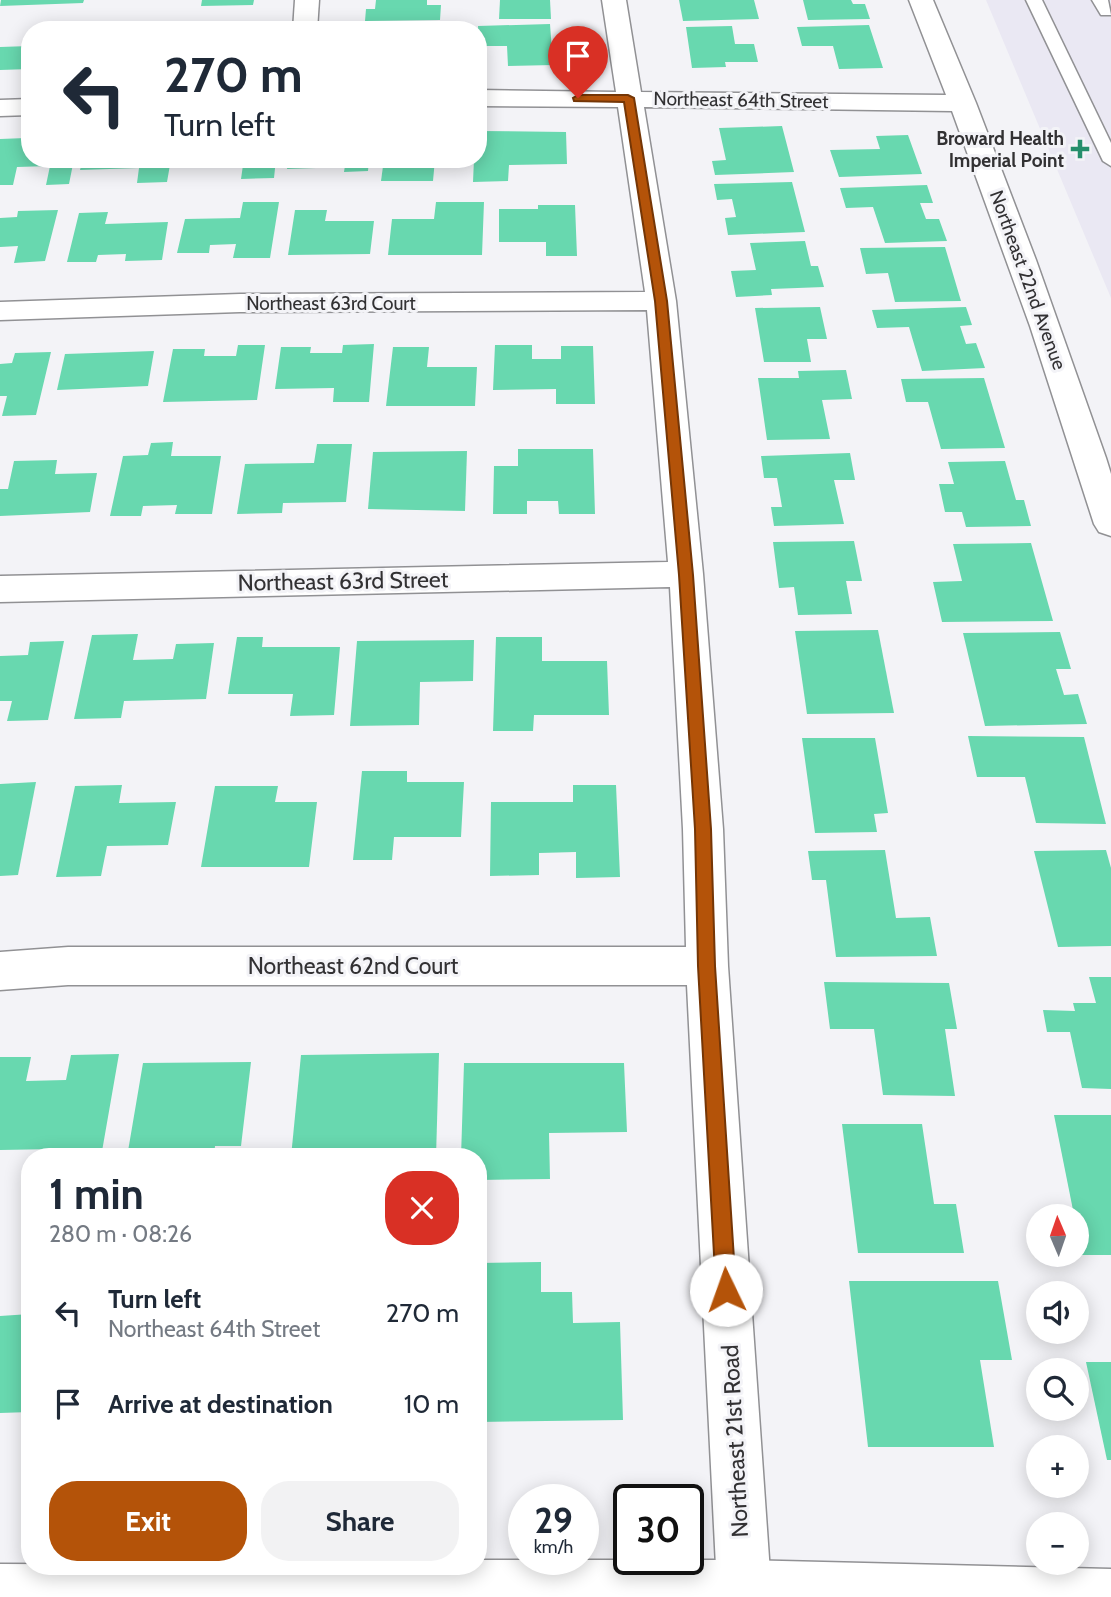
<!DOCTYPE html>
<html lang="en">
<head>
<meta charset="utf-8">
<style>
	:root { --surface:#fff; --page:#f2f2f3; --text:#1f2937; --muted:#747a83; --accent:#b45309 }
	body { margin:0; font-family:Cabin,sans-serif; background:var(--page); color:var(--text); height:100vh; display:flex; flex-direction:column; font-size:26px; white-space:nowrap }
	* { box-sizing:border-box; margin:0 }
	p { font-size:23px; color:var(--muted) }
	.icon { flex:none; width:38px; height:38px; fill:none; stroke:currentColor; stroke-width:2; stroke-linecap:round; stroke-linejoin:round }
	.map { position:relative; flex:1; overflow:hidden }
	.drawer { position:absolute; left:21px; top:1148px; width:466px; height:427px; display:flex; flex-direction:column; background:var(--surface); border-radius:28px; box-shadow:0 4px 18px #0003 }
	.drawer>* { flex:none }
	.top-card { position:absolute; left:21px; top:21px; width:466px; height:147px; border-radius:28px; box-shadow:0 4px 18px #0003; background:#fff; color:var(--text); overflow:hidden }
	.needle { width:46px; rotate:358deg }
	.fabs { position:absolute; left:1026px; top:1204px; display:grid; gap:14px }
	.fabs a { display:grid; place-items:center; width:63px; height:63px; border-radius:50%; background:var(--surface); box-shadow:0 4px 18px #0003; font-size:35px }
	.speed { position:absolute; left:508px; top:1484px; display:flex; gap:14px; font-size:35px; font-weight:700; text-align:center }
	.speed>* { display:grid; place-content:center; width:91px; height:91px; border-radius:50%; background:var(--surface); box-shadow:0 4px 18px #0003; line-height:1 }
	.speed small { font-size:18px; font-weight:400 }
	.speed .limit { border:4px solid #111; border-radius:10px; background:#fff; color:#111 }
	.pin { position:absolute; display:grid; place-items:center; width:60px; height:60px; color:#fff; margin:-72px -30px; border-radius:50% 50% 50% 0; rotate:-45deg; box-shadow:0 0 7px #0007 }
	.pin .icon { rotate:45deg }
	.me { position:absolute; width:77px; margin:-38px; rotate:357deg; stroke-linejoin:round; filter:drop-shadow(0 0 5px #0008) }
	.turn { display:flex; align-items:center; gap:24px; height:147px; padding:0 28px; font-size:32px }
	.turn .icon { width:91px; height:91px; stroke-width:2.5 }
	.turn b { display:block; font-size:49px; line-height:60px }
	.round { display:grid; place-items:center; flex:none; width:74px; height:74px; border-radius:28px; background:var(--page) }
	.summary { display:flex; align-items:center; justify-content:space-between; height:119px; padding:0 28px }
	h1 { font-size:42px; font-weight:800; line-height:52px }
	.primary-button { display:flex; gap:14px; margin-top:auto; padding:14px 28px }
	.primary-button a { flex:1; height:80px; border-radius:28px; background:var(--accent); color:#fff; font-size:28px; font-weight:800; line-height:80px; text-align:center }
	.primary-button a+a { background:var(--page); color:var(--text) }
	ul { padding:0; list-style:none }
	li { display:flex; align-items:center; gap:21px; height:91px; padding:0 28px }
	li div { flex:1 }
	li b { display:block; font-size:26px }
	li em { font-style:normal }
	.map>svg:first-child { display:block }
</style>
</head>
<body>
<div class="map">
<svg width="1111" height="1597" viewBox="0 0 1111 1597">
	<rect width="100%" height="100%" fill="#f3f3f7"/>
	<!-- built -->
	<path fill="#eae8f3" d="M986,0H1111V298Z"/>
	<!-- building -->
	<g fill="#68d8af">
		<path d="M1,0H84L83,3L0,6Z"/>
		<path d="M202,0H254L253,5L201,6Z"/>
		<path d="M376,0H427V5H441L440,20L365,21L366,9H375Z"/>
		<path d="M500,0H550L551,19H499Z"/>
		<path d="M679,0H754L759,19L683,21Z"/>
		<path d="M803,0H851L853,4H865L870,19L808,20Z"/>
		<path d="M207,24L206,30H163V25Z"/>
		<path d="M550,24L553,65L508,66L507,46H479L478,26Z"/>
		<path d="M869,25L883,68L839,69L833,46H802L797,27Z"/>
		<path d="M732,26L735,44H754L758,62H725L726,67L692,68L686,27Z"/>
		<path d="M30,46V69L0,70V47Z"/>
		<path d="M782,126L794,172L715,175L712,161L726,160L719,128Z"/>
		<path d="M478,131L566,132L567,164L509,165L508,181L473,182L474,159H478Z"/>
		<path d="M908,135L922,174L839,177L830,150L880,149L876,136Z"/>
		<path d="M26,138L24,144L30,143V159H74L69,184L46,185L50,166L17,167L13,185H0V139Z"/>
		<path d="M83,159H171L167,182L137,183L139,168L80,170Z"/>
		<path d="M185,159H276L274,178L241,179L243,165L184,166Z"/>
		<path d="M289,159H317L316,168L287,169Z"/>
		<path d="M346,159H369L368,171L344,172Z"/>
		<path d="M384,159H435L433,181H381Z"/>
		<path d="M792,182L805,232L728,235L725,218L736,217L732,199L717,200L714,184Z"/>
		<path d="M927,185L933,203H920L926,219H939L947,241L885,243L873,207L846,208L840,188Z"/>
		<path d="M243,202H279L270,258H233L236,244L210,245L209,253H177L185,219L240,218Z"/>
		<path d="M436,202H484L482,255H388L392,219H434Z"/>
		<path d="M538,205H575L577,256H546V242H499V209H538Z"/>
		<path d="M58,210L45,261L14,263L18,246L0,247V218L17,217L18,211Z"/>
		<path d="M295,210H327L325,221H374L370,254L288,255Z"/>
		<path d="M108,212L105,224L168,222L162,260L125,261L126,254L98,255L96,262H67L79,213Z"/>
		<path d="M805,241L811,266H818L824,287L771,289L772,295L736,297L731,271L756,270L750,243Z"/>
		<path d="M945,247L961,301L895,302L888,273L866,274L860,248Z"/>
		<path d="M820,307L827,339H807L811,362H764L755,308Z"/>
		<path d="M966,307L972,325L960,326L966,344L976,343L985,368L922,371L909,327L877,328L872,310Z"/>
		<path d="M374,344L369,402H333L334,388L275,389L281,347H311L310,353H342L343,345Z"/>
		<path d="M238,345H265L257,400L163,402L173,349H205L204,356H236Z"/>
		<path d="M495,345H532V359H561V346H593L595,404H556V389L493,390Z"/>
		<path d="M393,347H429L427,367H477L475,406H386Z"/>
		<path d="M154,351L148,386L57,390L65,354Z"/>
		<path d="M51,352L36,415L2,416L7,396H0V364L12,363L15,353Z"/>
		<path d="M846,370L852,399L822,400L830,439L767,440L758,378H799L798,371Z"/>
		<path d="M984,378L1005,448L941,449L928,402H906L901,379Z"/>
		<path d="M173,442L171,456H221L212,514H175L177,505L143,506L141,516H110L123,456L148,455L151,443Z"/>
		<path d="M317,444H352L346,502L283,503L282,513L237,514L245,464L314,463Z"/>
		<path d="M518,449H593L595,514H559L558,501H527V514H493L494,466H518Z"/>
		<path d="M467,451L465,511L368,509L373,452Z"/>
		<path d="M850,453L855,480H834L844,524L774,526L771,507H782L777,478H764L761,456Z"/>
		<path d="M57,460L55,474L97,473L90,512L0,516V489H8L14,461Z"/>
		<path d="M1005,461L1016,500H1024L1031,526L966,527L962,512H945L939,484H954L948,462Z"/>
		<path d="M854,541L862,581H846L852,614L798,615L794,587L779,588L773,542Z"/>
		<path d="M1031,543L1053,621L942,622L933,582L962,581L953,544Z"/>
		<path d="M878,630L894,713L807,714L795,631Z"/>
		<path d="M1060,632L1071,669H1056L1064,695L1078,694L1087,724L985,726L963,633Z"/>
		<path d="M138,634L133,660L173,659L176,644L214,643L206,699L124,701L121,718L74,719L92,635Z"/>
		<path d="M237,637H263L262,647H340L334,715L290,716L293,694H228Z"/>
		<path d="M496,637H542V661H607L609,715H534L533,731H493Z"/>
		<path d="M474,640L473,681L420,682L419,725L350,726L357,641Z"/>
		<path d="M64,641L48,720L7,721L12,701H0V656L28,655L30,642Z"/>
		<path d="M968,736L1084,737L1106,824L1036,823L1025,777H977Z"/>
		<path d="M802,738H875L888,813L874,814L877,832L815,833Z"/>
		<path d="M362,771H407V782H464L461,837H394L392,860H353Z"/>
		<path d="M36,782L18,875L0,876V784Z"/>
		<path d="M122,785L119,803L176,802L168,845L107,846L101,876L56,877L75,786Z"/>
		<path d="M573,785H616L620,877L576,878V852L539,853V875L490,876L491,802H573Z"/>
		<path d="M215,786H278L275,802H317L309,867H201Z"/>
		<path d="M885,850L896,918L930,917L937,956L836,957L826,880H812L808,851Z"/>
		<path d="M1106,850L1111,868V946L1058,947L1034,851Z"/>
		<path d="M1089,977H1111V1089L1082,1088L1070,1032H1047L1043,1010L1075,1011L1073,1003H1096Z"/>
		<path d="M824,982L949,983L957,1029H945L955,1096L883,1095L874,1029H830Z"/>
		<path d="M439,1053L436,1157H291L301,1055Z"/>
		<path d="M119,1054L101,1157H54L56,1149L0,1150V1057H31L26,1081L66,1080L71,1055Z"/>
		<path d="M251,1062L241,1146H215L214,1157H127L143,1063Z"/>
		<path d="M464,1063H624L627,1132L549,1133L550,1179L478,1180V1157H461Z"/>
		<path d="M1054,1115H1111V1255H1082Z"/>
		<path d="M842,1124H922L934,1204H956L964,1253H858Z"/>
		<path d="M541,1262V1292H572L573,1323L620,1322L623,1420L478,1422V1263Z"/>
		<path d="M849,1281H998L1012,1360H980L994,1447H868Z"/>
		<path d="M30,1314V1412L0,1413V1316Z"/>
		<path d="M1086,1362H1111V1460H1107Z"/>
	</g>
	<g fill="none" stroke-linecap="round" stroke-linejoin="round">
		<!-- service casing -->
		<g stroke="#919194" stroke-width="3">
			<g id="service">
				<path d="M1026,0H1042L1111,143V166L1103,161Z"/>
				<path d="M1092,0H1108L1111,15H1101Z"/>
			</g>
		</g>
		<!-- minor casing -->
		<g stroke="#919194" stroke-width="3">
			<g id="minor">
				<path d="M295,0H319L317,30H293Z"/>
				<path d="M602,0H626L641,92L946,95L909,0H933L976,103L1036,260L1106,458L1111,474V536L1099,532L1094,524L1030,326L952,111L644,107L676,301L703,574L723,829L728,966L771,1587L766,1597H722L717,1587L687,985H68L0,990V952L68,947H686L683,829L670,587L0,602V576L668,562L647,310L240,312L0,320V302L240,294L645,292L618,107L478,106V90L616,92Z"/>
				<path d="M30,99V115L0,116V100Z"/>
			</g>
		</g>
		<!-- tertiary casing -->
		<g stroke="#919194" stroke-width="3">
			<path id="tertiary" d="M478,1560H744L1111,1569V1597H0V1564L478,1566Z"/>
		</g>
		<!-- service -->
		<use href="#service" fill="#fff" fill-rule="evenodd"/>
		<!-- minor -->
		<use href="#minor" fill="#fff" fill-rule="evenodd"/>
		<!-- tertiary -->
		<use href="#tertiary" fill="#fff" fill-rule="evenodd"/>
	</g>
	<!-- route -->
	<path fill="#b45309" stroke="#753606" stroke-width="2" d="M578,95H628L634,98L667,301L693,575L711,829L715,966L736,1290L733,1297L726,1300L719,1297L716,1290L698,966L695,829L679,575L655,301L624,102L574,101L573,98Z"/>
	<!-- markers -->
	<path fill="#248e6b" stroke="#f3f3f7" stroke-width="2.5" d="M1076.5 138.5h7v7h7v7h-7v7h-7v-7h-7v-7h7z"/>
	<g text-anchor="middle" dominant-baseline="central" stroke-width="6" stroke-linejoin="round" paint-order="stroke">
		<!-- far-street labels -->
		<g font-size="19" fill="#323133" stroke="#f3f3f7">
			<text transform="translate(741 100) rotate(1)">Northeast 64th Street</text>
			<text transform="translate(1028 280) rotate(70)">Northeast 22nd Avenue</text>
			<text x="331" y="303">Northeast 63rd Court</text>
		</g>
		<!-- far-poi labels -->
		<g font-size="19" font-weight="bold" fill="#323133" stroke="#f3f3f7" text-anchor="end">
			<text x="1064" y="138">Broward Health<tspan x="1064" dy="22">Imperial Point</tspan></text>
		</g>
		<!-- street labels -->
		<g font-size="23" fill="#323133" stroke="#f3f3f7">
			<text transform="translate(343 581) rotate(-1)">Northeast 63rd Street</text>
			<text x="353" y="966">Northeast 62nd Court</text>
			<text transform="translate(735 1441) rotate(-93)">Northeast 21st Road</text>
		</g>
	</g>
</svg>
<div class="fabs">
<a><svg class="needle" viewBox="-14 -14 28 28"><path d="M0-13l5 13h-10z" fill="#e53935"/><path d="M0 13l5-13h-10z" fill="#747a83"/></svg></a>
<a><svg class="icon" aria-label="sound" viewBox="0 0 24 24"><path d="M4 9h4l5-4v14l-5-4H4zM17 9q2 3 0 6"/></svg></a>
<a><svg class="icon" aria-label="search" viewBox="0 0 24 24"><circle cx="10" cy="10" r="6"/><path d="M15 15l6 6"/></svg></a>
<a>+</a>
<a>−</a>
</div>
<div class="speed"><div>29<small>km/h</small></div><div class="limit">30</div></div>
<div class="pin" style="left:578px;top:98px;background:#d93025"><svg class="icon" aria-label="arrive" viewBox="0 0 24 24"><path d="M6 21V4h12l-3 4 3 4H6"/></svg></div>
<svg class="me" style="left:726px;top:1290px" viewBox="-20 -20 40 40"><circle r="19" fill="#fff"/><path d="M0-13L10 11 0 6-10 11z" fill="#b45309"/></svg>
<div class="top-card">
<div class="turn"><svg class="icon" aria-label="left" viewBox="0 0 24 24"><path d="M17 20v-9H6M10 6l-5 5 5 5"/></svg><div><b>270 m</b>Turn left</div></div>
</div>
<section class="drawer">
<div class="summary"><div><h1>1 min</h1><p>280 m · 08:26</p></div><a class="round" style="background:#d93025;color:#fff"><svg class="icon" aria-label="close" viewBox="0 0 24 24"><path d="M6 6l12 12M18 6L6 18"/></svg></a></div>
<ul>
<li><svg class="icon" aria-label="left" viewBox="0 0 24 24"><path d="M17 20v-9H6M10 6l-5 5 5 5"/></svg><div><b>Turn left</b><p>Northeast 64th Street</p></div><em>270 m</em></li>
<li><svg class="icon" aria-label="arrive" viewBox="0 0 24 24"><path d="M6 21V4h12l-3 4 3 4H6"/></svg><div><b>Arrive at destination</b></div><em>10 m</em></li>
</ul>
<div class="primary-button"><a>Exit</a><a>Share</a></div>
</section>
</div>
</body>
</html>
